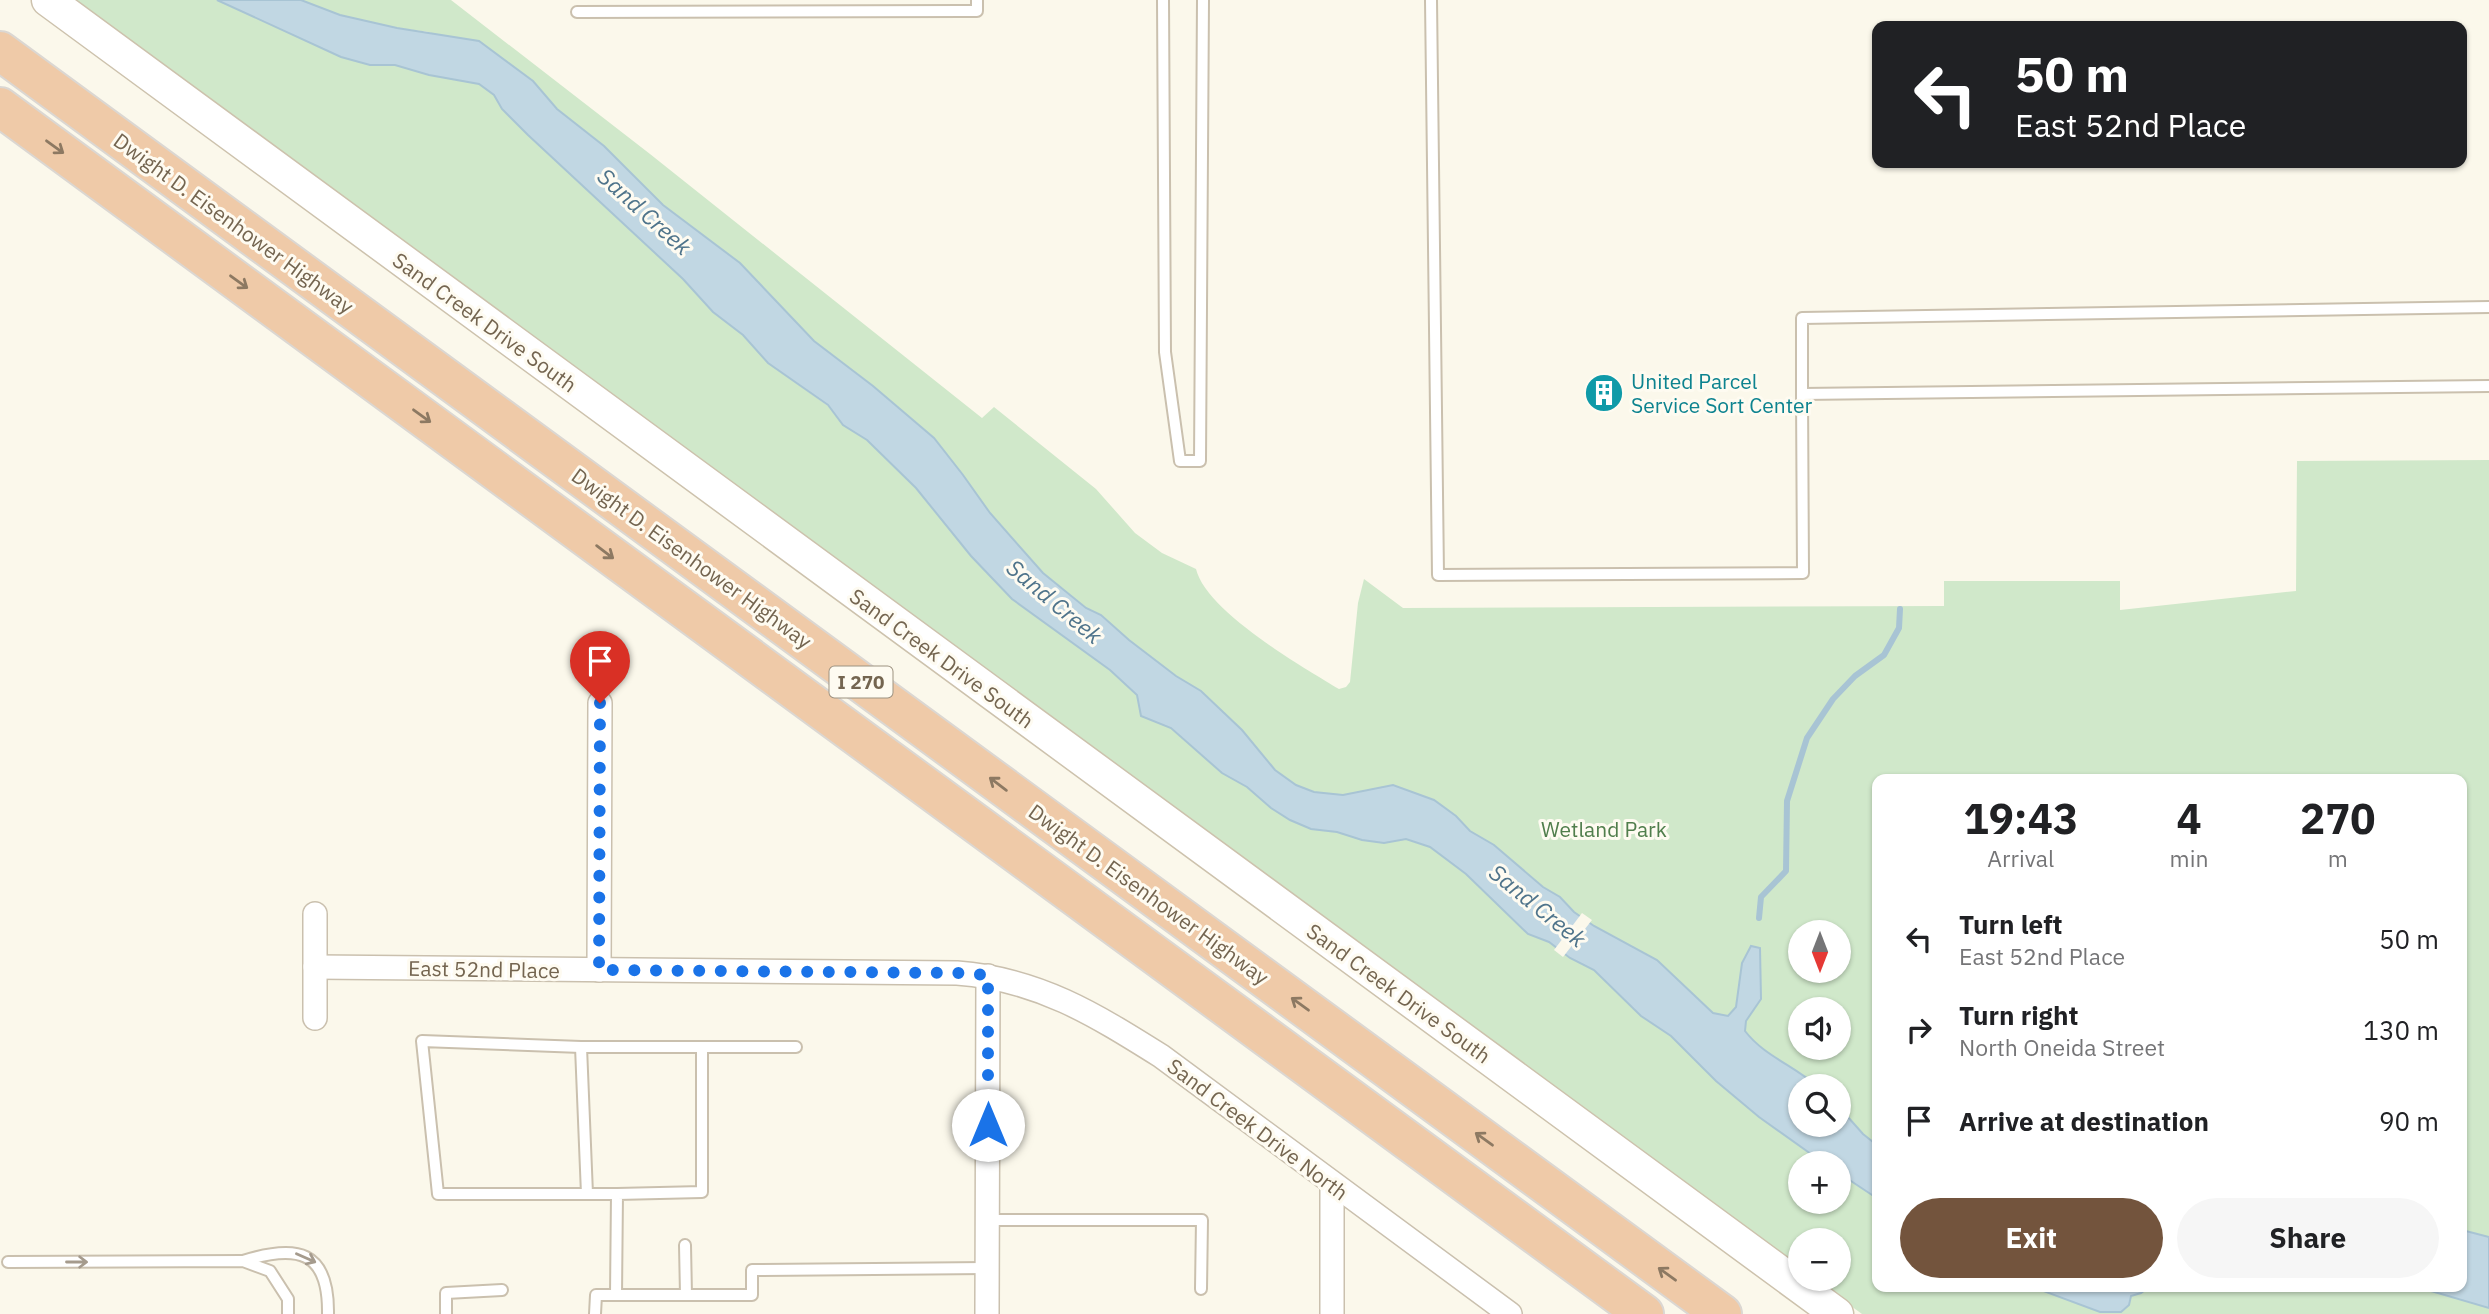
<!DOCTYPE html>
<html lang="en">
<head>
<meta charset="utf-8">
<style>
	:root { --surface:#fff; --page:#f6f6f6; --text:#202124; --muted:#757577; --accent:#73543d }
	body { margin:0; font-family:"IBM Plex Sans",sans-serif; background:var(--page); color:var(--text); height:100vh; display:flex; flex-direction:column; font-size:26px; white-space:nowrap }
	* { box-sizing:border-box; margin:0 }
	p { font-size:23px; color:var(--muted) }
	.icon { flex:none; width:38px; height:38px; fill:none; stroke:currentColor; stroke-width:2; stroke-linecap:round; stroke-linejoin:round }
	.map { position:relative; flex:1; overflow:hidden }
	.side { position:absolute; left:1872px; top:774px; width:595px; height:518px; display:flex; flex-direction:column; background:var(--surface); border-radius:14px; box-shadow:0 2px 5px #0004 }
	.side>* { flex:none }
	.banner { position:absolute; left:1872px; top:21px; width:595px; height:147px; border-radius:14px; box-shadow:0 2px 5px #0004; background:#202124; color:#fff; overflow:hidden }
	.needle { width:46px; rotate:180deg }
	.controls { position:absolute; left:1788px; top:920px; display:grid; gap:14px }
	.controls a { display:grid; place-items:center; width:63px; height:63px; border-radius:50%; background:var(--surface); box-shadow:0 2px 5px #0004; font-size:35px }
	.pin { position:absolute; display:grid; place-items:center; width:60px; height:60px; color:#fff; margin:-72px -30px; border-radius:50% 50% 50% 0; rotate:-45deg; box-shadow:0 0 7px #0007 }
	.pin .icon { rotate:45deg }
	.me { position:absolute; width:77px; margin:-38px; rotate:0deg; stroke-linejoin:round; filter:drop-shadow(0 0 5px #0008) }
	.turn { display:flex; align-items:center; gap:24px; height:147px; padding:0 28px; font-size:32px }
	.turn .icon { width:91px; height:91px; stroke-width:2.5 }
	.turn b { display:block; font-size:49px; line-height:60px }
	.eta { display:flex; justify-content:space-evenly; align-items:center; height:119px; text-align:center }
	.eta b { font-size:42px; font-weight:700; line-height:49px }
	.button { display:flex; gap:14px; margin-top:auto; padding:14px 28px }
	.button a { flex:1; height:80px; border-radius:42px; background:var(--accent); color:#fff; font-size:28px; font-weight:700; line-height:80px; text-align:center }
	.button a+a { background:var(--page); color:var(--text) }
	ul { padding:0; list-style:none }
	li { display:flex; align-items:center; gap:21px; height:91px; padding:0 28px }
	li div { flex:1 }
	li b { display:block; font-size:26px }
	li em { font-style:normal }
	.map>svg:first-child { display:block }
</style>
</head>
<body>
<div class="map">
<svg width="2489" height="1314" viewBox="0 0 2489 1314">
	<rect width="100%" height="100%" fill="#fbf8eb"/>
	<!-- green -->
	<path fill="#d0e8ca" fill-rule="evenodd" d="M71,0H217L341,57L370,65H395L429,75L479,84L494,95L502,109L528,135L683,279L713,312L743,335L768,363L828,406L843,425L867,440L916,488L1012,599L1110,670L1137,695L1141,716L1171,728L1222,773L1247,787L1262,799L1275,770L1242,730L1201,691L1176,676L1129,640L1101,615L1086,608L1043,573L990,513L963,475L873,386L814,341L740,263L663,205L576,124L557,109L533,81L429,32L397,28L340,15L301,0H451L650,154L982,418L994,407L1096,489L1135,533L1162,553L1196,569C1206,611 1302,667 1339,689L1346,687L1350,682L1358,603L1364,579L1403,608L1944,606V581H2120V610L2296,591L2297,461L2489,460V1314H1862L1814,1279H1839V1241H1801V1269L497,310ZM1878,779H2462V1286H1878ZM1801,933H1839V971H1801ZM1801,1010H1839V1048H1801ZM1801,1087H1839V1125H1801ZM1801,1164H1839V1202H1801Z"/>
	<!-- water -->
	<g fill="#c1d7e3" stroke="#a8c4d4" stroke-width="2">
		<path d="M217,0H301L340,15L397,28L479,41L533,81L557,109L604,146L663,205L740,263L814,341L873,386L934,438L963,475L990,513L1043,573L1086,608L1101,615L1129,640L1176,676L1201,691L1242,730L1275,770L1296,785L1314,792L1343,795L1393,785L1434,800L1456,816L1470,831L1494,845L1543,887L1560,897L1574,912L1594,926L1657,960L1713,1013L1728,1016L1736,1007L1742,963L1751,946L1760,948L1761,999L1746,1021L1745,1031C1764,1056 1795,1066 1818,1087H1801V1125H1839V1107L1863,1134L1878,1146V1199L1839,1173V1164H1825L1759,1117L1716,1081L1671,1036L1641,1016L1594,970L1570,958L1549,942L1528,934L1466,874L1430,847L1406,839L1384,843L1362,840L1337,832L1311,829L1290,820L1271,808L1247,787L1222,773L1171,728L1141,716L1137,695L1110,670L1012,599L971,556L916,488L867,440L843,425L828,405L768,363L743,335L713,312L683,279L528,135L502,109L494,95L479,84L429,75L395,65H370L341,57Z"/>
		<path d="M2462,1230L2489,1237V1308L2414,1286H2462Z"/>
		<path d="M2030,1286H2150L2141,1293L2131,1296L2129,1305L2121,1312H2100Z"/>
	</g>
	<!-- pier -->
	<path fill="#fbf8eb" d="M1582,913L1592,920L1563,957L1554,950Z"/>
	<g fill="none" stroke-linecap="round" stroke-linejoin="round">
		<!-- stream -->
		<path stroke="#a8c4d4" stroke-width="6" d="M1759,918L1761,897L1786,871L1787,801L1807,738L1833,699L1855,676L1884,655L1899,628L1900,609"/>
		<!-- lane casing -->
		<g stroke="#cac0ae" stroke-width="14">
			<g id="lane">
				<path d="M1163,0L1165,352L1180,461H1200L1203,0"/>
				<path d="M1431,0L1438,575L1803,573L1802,394L2489,386"/>
				<path d="M577,12L964,11H977V0"/>
				<path d="M1802,394V318L2489,307"/>
				<path d="M581,1047L587,1194"/>
				<path d="M702,1047H796"/>
				<path d="M987,1220H1202L1201,1289"/>
				<path d="M685,1245L686,1295"/>
				<path d="M243,1261C297,1244 329,1250 328,1314"/>
				<path d="M8,1262L243,1261L270,1271L288,1299V1314"/>
				<path d="M616,1295L617,1194L702,1192V1047H581L422,1041L438,1194H617"/>
				<path d="M446,1314V1293L502,1290"/>
				<path d="M595,1314L596,1295H752V1270L987,1268"/>
			</g>
		</g>
		<!-- street casing -->
		<g stroke="#cac0ae" stroke-width="26">
			<g id="street">
				<path d="M315,914V1018"/>
				<path d="M315,967L957,973C1038,979 1094,1014 1161,1056L1510,1314"/>
				<path d="M599,970L600,703"/>
				<path d="M987,1314L988,976"/>
				<path d="M1332,1314V1185"/>
			</g>
		</g>
		<!-- secondary casing -->
		<g stroke="#cdc2ad" stroke-width="35">
			<path id="secondary" d="M48,0L1837,1314"/>
		</g>
		<!-- highway casing -->
		<g stroke="#dbd7d2" stroke-width="42">
			<g id="highway">
				<path d="M0,51L1722,1314"/>
				<path d="M0,107C548,509 1094,914 1644,1314"/>
			</g>
		</g>
		<!-- lane -->
		<use href="#lane" stroke="#fff" stroke-width="10"/>
		<!-- street -->
		<use href="#street" stroke="#fff" stroke-width="23"/>
		<!-- secondary -->
		<use href="#secondary" stroke="#fff" stroke-width="32"/>
		<!-- highway -->
		<use href="#highway" stroke="#efcaa8" stroke-width="38"/>
	</g>
	<!-- one-way arrows -->
	<defs><path id="oneway-shaft" d="M-6 0H5M1.5-3L5.5 0L1.5 3" fill="none" stroke-width="1.6" stroke-linecap="round" stroke-linejoin="round" transform="scale(1.75)"/></defs>
	<g stroke="#8d7962">
		<use href="#oneway-shaft" transform="translate(55 147) rotate(36)"/>
		<use href="#oneway-shaft" transform="translate(239 282) rotate(36)"/>
		<use href="#oneway-shaft" transform="translate(422 416) rotate(36)"/>
		<use href="#oneway-shaft" transform="translate(605 552) rotate(37)"/>
		<use href="#oneway-shaft" transform="translate(998 784) rotate(-143)"/>
		<use href="#oneway-shaft" transform="translate(1300 1004) rotate(-144)"/>
		<use href="#oneway-shaft" transform="translate(1484 1139) rotate(-144)"/>
		<use href="#oneway-shaft" transform="translate(1667 1274) rotate(-144)"/>
	</g>
	<g stroke="#a59b8d">
		<use href="#oneway-shaft" transform="translate(306 1258) rotate(24)"/>
		<use href="#oneway-shaft" transform="translate(77 1262)"/>
	</g>
	<g fill="none" stroke-linecap="round" stroke-linejoin="round">
		<!-- route -->
		<path stroke="#1a73e8" stroke-width="12" stroke-dasharray="0 21.6" d="M600,703L599,970L957,973L988,975V1125"/>
	</g>
	<!-- icons -->
	<defs>
		<g id="building-disc" transform="scale(2.0125)"><circle r="9.5" fill="#0f9aa8" stroke="#fefbf1"/><path d="M-4-6H4V6H1V3H-1V6H-4ZM-2.5-4.3h1.7v1.8h-1.7ZM.8-4.3h1.7v1.8H.8ZM-2.5-1h1.7V.8h-1.7ZM.8-1h1.7V.8H.8Z" fill="#fff"/></g>
	</defs>
	<g fill-rule="evenodd">
		<use href="#building-disc" x="1604" y="393"/>
	</g>
	<g text-anchor="middle" dominant-baseline="central" stroke-width="6" stroke-linejoin="round" paint-order="stroke">
		<!-- shield labels -->
		<rect fill="#fefbf1" stroke="#9d9280" stroke-width="2" x="829.5" y="666.5" width="63" height="31" rx="5"/>
		<g font-size="19" font-weight="bold" fill="#746550">
			<text x="861" y="682">I 270</text>
		</g>
		<!-- street labels -->
		<g font-size="21" fill="#746550" stroke="#fefbf1">
			<text transform="translate(234 223) rotate(36)">Dwight D. Eisenhower Highway</text>
			<text transform="translate(485 322) rotate(36)">Sand Creek Drive South</text>
			<text transform="translate(692 558) rotate(36)">Dwight D. Eisenhower Highway</text>
			<text transform="translate(942 658) rotate(36)">Sand Creek Drive South</text>
			<text transform="translate(1149 894) rotate(36)">Dwight D. Eisenhower Highway</text>
			<text transform="translate(484 969) rotate(1)">East 52nd Place</text>
			<text transform="translate(1399 993) rotate(36)">Sand Creek Drive South</text>
			<text transform="translate(1258 1129) rotate(37)">Sand Creek Drive North</text>
		</g>
		<!-- culture labels -->
		<g font-size="21" fill="#0d838f" stroke="#fefbf1" text-anchor="start">
			<text x="1631" y="381">United Parcel<tspan x="1631" dy="24">Service Sort Center</tspan></text>
		</g>
		<!-- park labels -->
		<g font-size="21" fill="#507e4c" stroke="#fefbf1">
			<text x="1604" y="829">Wetland Park</text>
		</g>
		<!-- water labels -->
		<g font-size="23" font-style="italic" fill="#4f748b" stroke="#fefbf1">
			<text transform="translate(645 211) rotate(42)">Sand Creek</text>
			<text transform="translate(1055 601) rotate(40)">Sand Creek</text>
			<text transform="translate(1538 905) rotate(39)">Sand Creek</text>
		</g>
	</g>
</svg>
<div class="controls">
<a><svg class="needle" viewBox="-14 -14 28 28"><path d="M0-13l5 13h-10z" fill="#e53935"/><path d="M0 13l5-13h-10z" fill="#757577"/></svg></a>
<a><svg class="icon" aria-label="sound" viewBox="0 0 24 24"><path d="M4 9h4l5-4v14l-5-4H4zM17 9q2 3 0 6"/></svg></a>
<a><svg class="icon" aria-label="search" viewBox="0 0 24 24"><circle cx="10" cy="10" r="6"/><path d="M15 15l6 6"/></svg></a>
<a>+</a>
<a>−</a>
</div>
<div class="pin" style="left:600px;top:703px;background:#d93025"><svg class="icon" aria-label="arrive" viewBox="0 0 24 24"><path d="M6 21V4h12l-3 4 3 4H6"/></svg></div>
<svg class="me" style="left:988px;top:1125px" viewBox="-20 -20 40 40"><circle r="19" fill="#fff"/><path d="M0-13L10 11 0 6-10 11z" fill="#1a73e8"/></svg>
<div class="banner">
<div class="turn"><svg class="icon" aria-label="left" viewBox="0 0 24 24"><path d="M17 20v-9H6M10 6l-5 5 5 5"/></svg><div><b>50 m</b>East 52nd Place</div></div>
</div>
<section class="side">
<div class="eta">
<div><b>19:43</b><p>Arrival</p></div>
<div><b>4</b><p>min</p></div>
<div><b>270</b><p>m</p></div>
</div>
<ul>
<li><svg class="icon" aria-label="left" viewBox="0 0 24 24"><path d="M17 20v-9H6M10 6l-5 5 5 5"/></svg><div><b>Turn left</b><p>East 52nd Place</p></div><em>50 m</em></li>
<li><svg class="icon" aria-label="right" viewBox="0 0 24 24"><path d="M7 20v-9h11M14 6l5 5-5 5"/></svg><div><b>Turn right</b><p>North Oneida Street</p></div><em>130 m</em></li>
<li><svg class="icon" aria-label="arrive" viewBox="0 0 24 24"><path d="M6 21V4h12l-3 4 3 4H6"/></svg><div><b>Arrive at destination</b></div><em>90 m</em></li>
</ul>
<div class="button"><a>Exit</a><a>Share</a></div>
</section>
</div>
</body>
</html>
